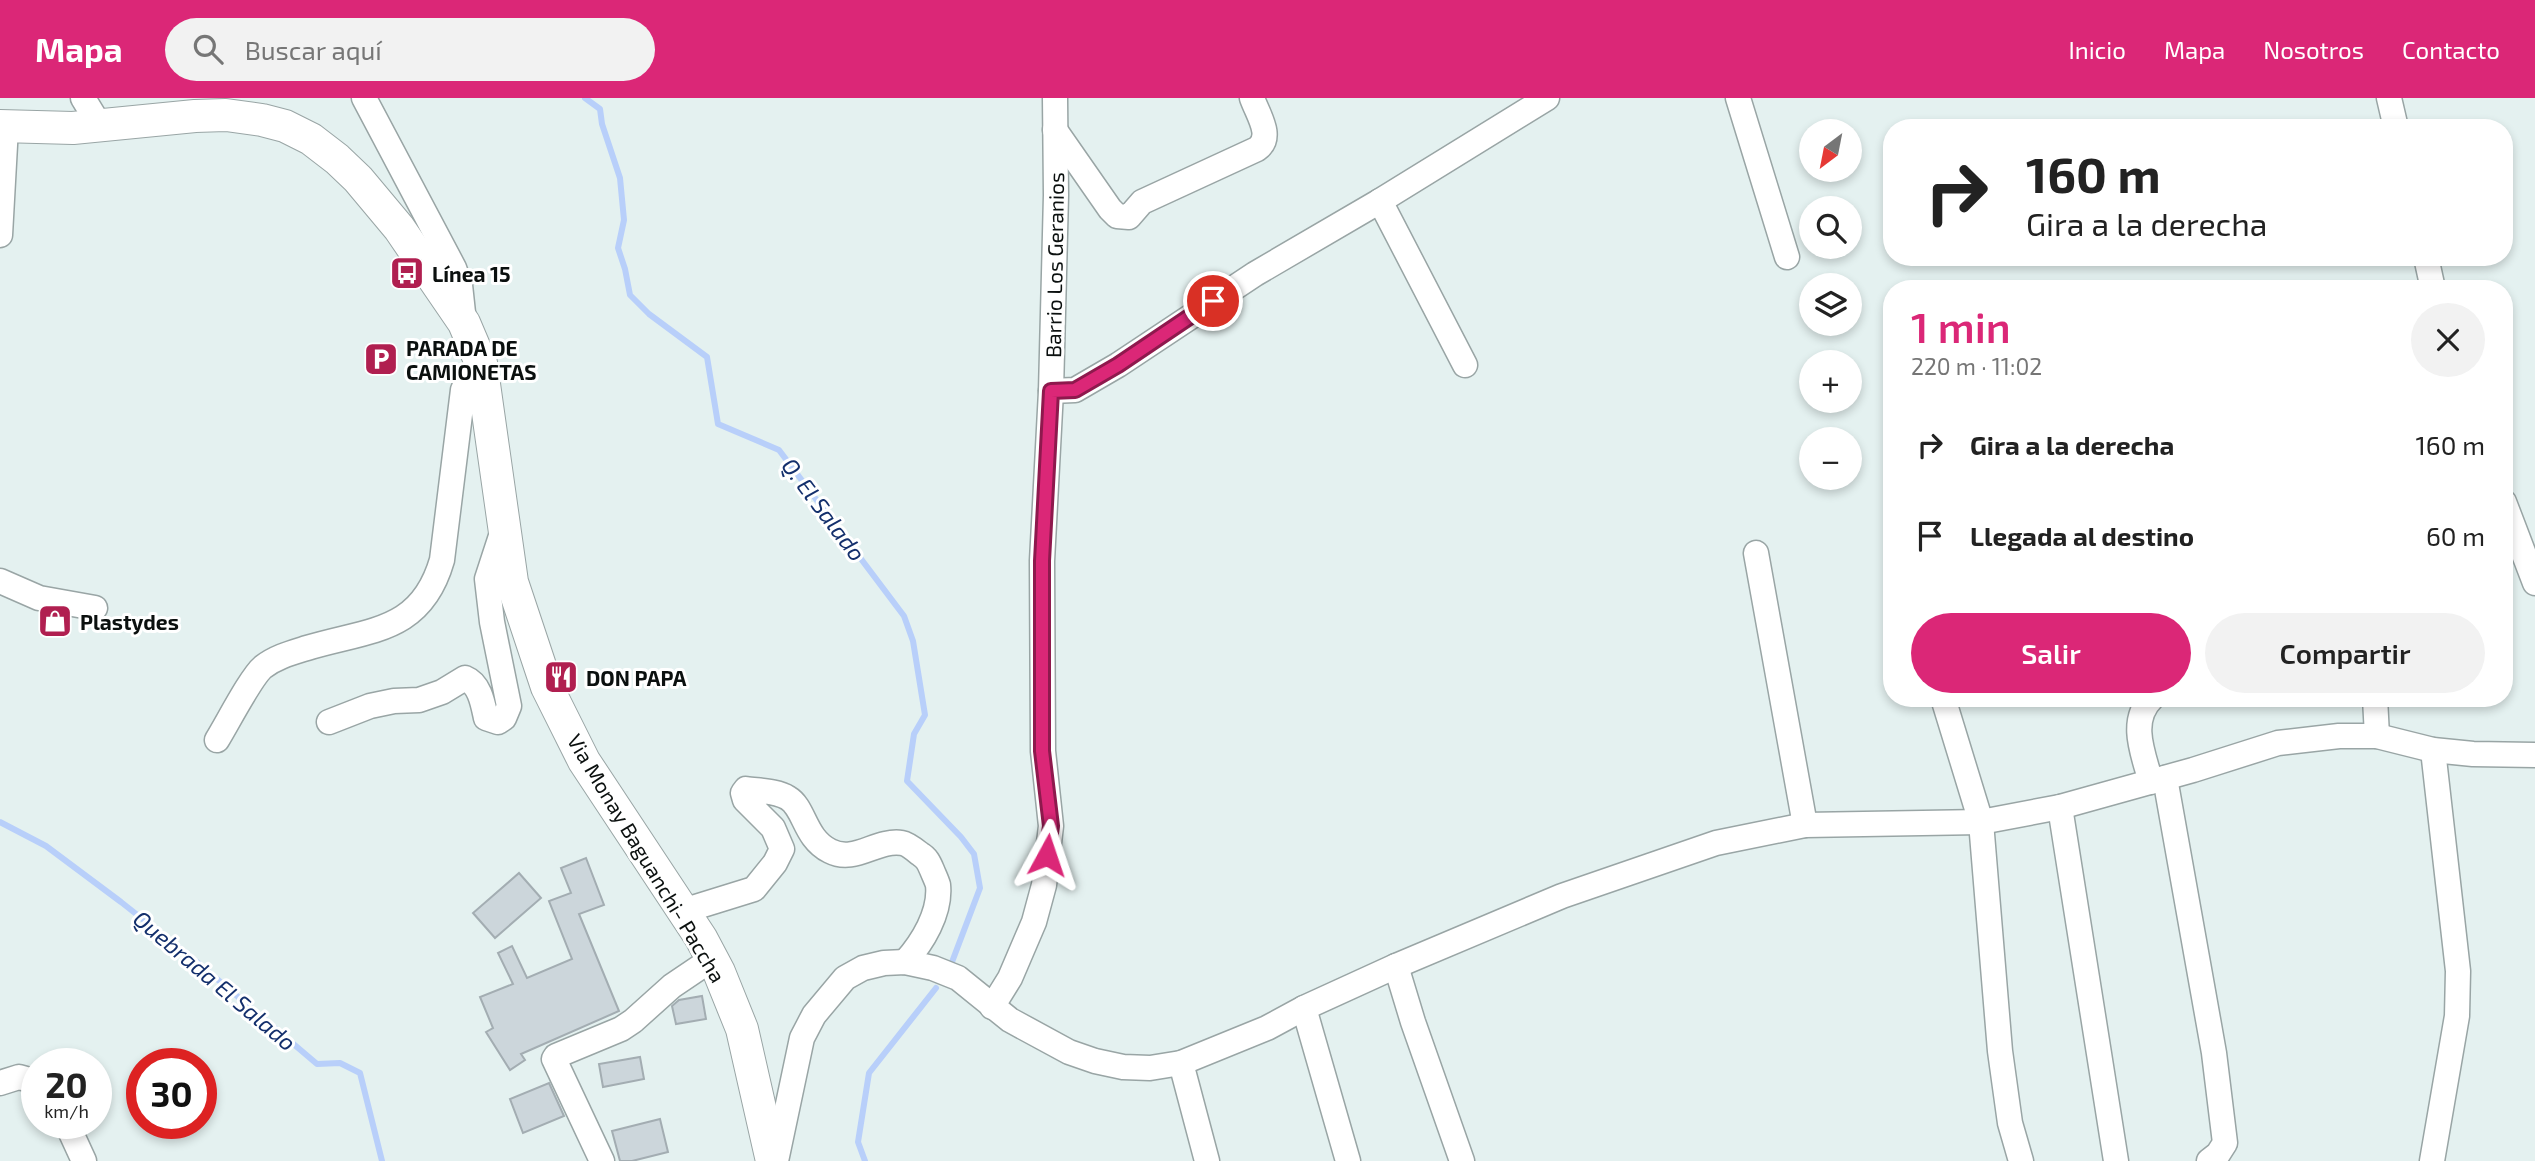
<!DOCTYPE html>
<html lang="es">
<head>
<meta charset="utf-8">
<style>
	:root { --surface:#fff; --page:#f2f2f2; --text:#222; --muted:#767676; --accent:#db2777 }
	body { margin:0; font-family:"Exo 2",sans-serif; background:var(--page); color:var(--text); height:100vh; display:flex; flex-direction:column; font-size:26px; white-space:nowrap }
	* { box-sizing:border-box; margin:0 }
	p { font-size:23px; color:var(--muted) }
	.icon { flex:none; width:38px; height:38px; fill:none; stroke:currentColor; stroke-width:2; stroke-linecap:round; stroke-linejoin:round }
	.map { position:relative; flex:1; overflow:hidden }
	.side { position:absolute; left:1883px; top:182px; width:630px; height:427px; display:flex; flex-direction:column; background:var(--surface); border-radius:28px; box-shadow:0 4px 10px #0003 }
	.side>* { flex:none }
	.guide { position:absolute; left:1883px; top:21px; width:630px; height:147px; border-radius:28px; box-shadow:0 4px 10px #0003; background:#fff; color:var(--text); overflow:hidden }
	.needle { width:46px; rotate:212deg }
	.fabs { position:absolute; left:1799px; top:21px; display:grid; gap:14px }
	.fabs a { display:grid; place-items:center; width:63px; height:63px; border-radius:50%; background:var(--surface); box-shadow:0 4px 10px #0003; font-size:35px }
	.speed { position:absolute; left:21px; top:950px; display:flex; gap:14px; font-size:35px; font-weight:700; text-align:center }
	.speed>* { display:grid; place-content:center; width:91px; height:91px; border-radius:50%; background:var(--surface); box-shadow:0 4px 10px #0003; line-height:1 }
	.speed small { font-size:18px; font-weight:400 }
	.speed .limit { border:10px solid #d22; background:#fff; color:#111 }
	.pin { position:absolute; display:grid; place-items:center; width:60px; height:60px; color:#fff; margin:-30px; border:4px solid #fff; border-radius:50%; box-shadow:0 2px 7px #0007 }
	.me { position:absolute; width:77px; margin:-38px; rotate:5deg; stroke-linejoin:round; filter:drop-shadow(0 0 5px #0008) }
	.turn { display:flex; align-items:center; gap:24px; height:147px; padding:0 28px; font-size:32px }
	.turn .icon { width:91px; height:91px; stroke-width:2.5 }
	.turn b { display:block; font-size:49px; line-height:60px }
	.round { display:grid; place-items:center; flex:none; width:74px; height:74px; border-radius:37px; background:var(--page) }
	.summary { display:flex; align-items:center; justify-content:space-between; height:119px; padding:0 28px }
	h1 { font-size:42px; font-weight:600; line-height:52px; color:var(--accent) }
	.cta { display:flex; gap:14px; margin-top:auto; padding:14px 28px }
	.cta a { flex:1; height:80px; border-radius:42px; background:var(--accent); color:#fff; font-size:28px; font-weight:600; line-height:80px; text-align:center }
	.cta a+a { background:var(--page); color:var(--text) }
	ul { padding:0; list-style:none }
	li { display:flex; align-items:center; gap:21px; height:91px; padding:0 28px }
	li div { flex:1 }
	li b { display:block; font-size:26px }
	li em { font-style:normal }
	header { display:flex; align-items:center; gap:42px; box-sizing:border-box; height:98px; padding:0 35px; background:var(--accent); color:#fff }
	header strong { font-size:33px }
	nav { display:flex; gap:38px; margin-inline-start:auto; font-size:24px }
	.search { width:490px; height:63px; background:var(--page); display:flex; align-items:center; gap:18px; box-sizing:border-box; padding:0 24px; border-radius:38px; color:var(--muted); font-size:26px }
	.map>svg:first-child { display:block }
</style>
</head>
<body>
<header>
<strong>Mapa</strong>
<div class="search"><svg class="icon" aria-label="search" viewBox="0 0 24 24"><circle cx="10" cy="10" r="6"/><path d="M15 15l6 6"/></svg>Buscar aquí</div>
<nav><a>Inicio</a><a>Mapa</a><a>Nosotros</a><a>Contacto</a></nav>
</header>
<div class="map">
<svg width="2535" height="1063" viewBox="0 0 2535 1063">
	<rect width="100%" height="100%" fill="#e4f1f0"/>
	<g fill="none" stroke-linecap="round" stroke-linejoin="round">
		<!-- stream -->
		<g stroke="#b8cffa" stroke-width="6">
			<path d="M585,0L600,11L602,26L620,80L624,122L618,150L625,171L630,197L649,216L707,259L718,326L779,352L904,518L913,543L925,617L914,636L907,683L961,739L974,756L980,790L952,864"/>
			<path d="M0,724L46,748L121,804L197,864L317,966L340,965L360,975L382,1063"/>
			<path d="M865,1063L858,1044L869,975L936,890"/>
		</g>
	</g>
	<!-- building -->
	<g fill="#ccd6db" stroke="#a3adb2" stroke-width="2">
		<path d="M586,760L604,807L579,816L619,913L521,956L525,962L510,972L486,934L493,930L480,899L513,886L498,855L512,848L527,880L572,861L549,803L571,795L561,770Z"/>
		<path d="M519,775L541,800L495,840L473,815Z"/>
		<path d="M702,898L706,921L676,926L672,908L679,902Z"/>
		<path d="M640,959L644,981L603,989L599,966Z"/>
		<path d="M549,985L564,1018L523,1035L510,1001Z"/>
		<path d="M660,1021L668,1054L632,1063H620L612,1033Z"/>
	</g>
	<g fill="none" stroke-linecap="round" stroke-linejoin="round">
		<!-- minor casing -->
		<g stroke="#99a5a5" stroke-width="27">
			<g id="minor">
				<path d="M83,0L100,28"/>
				<path d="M364,0L454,170L460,187L464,224"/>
				<path d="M1738,0L1787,159"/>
				<path d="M2389,0L2396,30"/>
				<path d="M1055,32L1110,111L1117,118L1129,119L1142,104L1257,51C1274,39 1258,17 1252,0"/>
				<path d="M1380,103L1465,267"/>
				<path d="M0,137L6,29"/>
				<path d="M2426,159L2433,191"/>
				<path d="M1051,293L1075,292L1118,267L1255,176L1380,103L1547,0"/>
				<path d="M2504,404L2535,485"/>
				<path d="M1756,455L1805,727"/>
				<path d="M0,483L39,500L95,510"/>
				<path d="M1943,600L1981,724L2000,953L2010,1025L2021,1063"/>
				<path d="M2375,600L2377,638"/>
				<path d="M329,624L370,608L394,603L419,602L442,594L465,580C480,586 483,606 486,620L498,624L504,620L509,608L492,524L487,481L503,432"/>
				<path d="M217,642C227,626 251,579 263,569C276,559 291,555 307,550C370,531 421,535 442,462L463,292L469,278L482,271"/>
				<path d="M2165,680L2214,955L2225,1045L2218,1056L2209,1063"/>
				<path d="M2151,684C2144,658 2128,623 2152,600"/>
				<path d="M2060,709L2116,1063"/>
				<path d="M683,813L754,791L775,765L782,751L773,730L745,702L743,695L746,691C759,693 777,693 788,700C805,710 804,740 830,753C855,766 876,741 902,745C908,746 915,752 920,756C927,760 929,765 932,772C934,777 937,783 938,787C941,815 922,845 905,864"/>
				<path d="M1396,868L1413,924L1462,1063"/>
				<path d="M992,909L1010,880L1034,824L1044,787L1051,728L1043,653L1042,463L1051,293L1056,97L1055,0"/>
				<path d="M1304,910L1348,1063"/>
				<path d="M1181,965L1207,1063"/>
				<path d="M0,985L19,979L37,984"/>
				<path d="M67,1026L84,1063"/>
				<path d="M602,1063L554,961L556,958L621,931L633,923L672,888L712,861"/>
				<path d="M776,1063L802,940L814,917L845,880L863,870L884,865L905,864L933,870L958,880L1010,922L1069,954L1095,963L1123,969L1150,970L1181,965L1267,930L1304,910L1396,868L1562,798L1716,745L1805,727L1981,724L2060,709L2193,672L2278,645L2339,638H2377L2433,652L2473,656L2535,657"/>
				<path d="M2432,1063L2457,918L2458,873L2433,652"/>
			</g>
		</g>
		<!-- major casing -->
		<g stroke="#99a5a5" stroke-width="34">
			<path id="major" d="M0,28L73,30L195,18L226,17L262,22L285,28L311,41L337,61L358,81L399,130L464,225L481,265L512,484L547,589L584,663L701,840L719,874L742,931L772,1063"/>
		</g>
		<!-- minor -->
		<use href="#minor" stroke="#fff" stroke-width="24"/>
		<!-- major -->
		<use href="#major" stroke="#fff" stroke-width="32"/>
	</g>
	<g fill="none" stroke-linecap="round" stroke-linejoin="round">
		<!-- route casing -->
		<g stroke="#8e194d" stroke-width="18">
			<path id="route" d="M1047,757L1051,728L1042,653V463L1051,293L1075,292L1118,267L1213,203"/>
		</g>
		<!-- route -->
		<use href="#route" stroke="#db2777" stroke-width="12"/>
	</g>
	<!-- icons -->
	<defs>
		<g id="bus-square" transform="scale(1.75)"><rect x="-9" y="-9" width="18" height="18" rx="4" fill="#b01f50" stroke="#fff"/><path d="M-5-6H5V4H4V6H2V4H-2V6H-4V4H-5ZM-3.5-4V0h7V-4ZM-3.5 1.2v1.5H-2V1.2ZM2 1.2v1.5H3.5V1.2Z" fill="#fff"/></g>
		<g id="parking-square" transform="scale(1.75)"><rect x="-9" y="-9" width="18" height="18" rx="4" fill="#b01f50" stroke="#fff"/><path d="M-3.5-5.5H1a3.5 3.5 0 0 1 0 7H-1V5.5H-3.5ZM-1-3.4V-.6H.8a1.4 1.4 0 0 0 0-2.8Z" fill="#fff"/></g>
		<g id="shop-square" transform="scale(1.75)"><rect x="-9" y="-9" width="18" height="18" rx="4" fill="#b01f50" stroke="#fff"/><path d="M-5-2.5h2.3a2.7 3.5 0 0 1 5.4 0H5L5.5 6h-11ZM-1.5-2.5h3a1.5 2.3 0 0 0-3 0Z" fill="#fff"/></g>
		<g id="restaurant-square" transform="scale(1.75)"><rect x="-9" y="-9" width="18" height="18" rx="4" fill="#b01f50" stroke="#fff"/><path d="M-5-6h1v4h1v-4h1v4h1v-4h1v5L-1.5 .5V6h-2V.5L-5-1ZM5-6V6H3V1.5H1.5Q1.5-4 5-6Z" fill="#fff"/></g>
	</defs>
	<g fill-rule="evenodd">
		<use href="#bus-square" x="407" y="175"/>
		<use href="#parking-square" x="381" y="261"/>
		<use href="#shop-square" x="55" y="523"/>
		<use href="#restaurant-square" x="561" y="579"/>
	</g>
	<g text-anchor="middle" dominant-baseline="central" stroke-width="6" stroke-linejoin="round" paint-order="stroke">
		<!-- street labels -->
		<g font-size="21" fill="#0b100f" stroke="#fff">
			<text transform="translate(1054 167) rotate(-89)">Barrio Los Geranios</text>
			<text transform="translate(647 760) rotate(59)">Via Monay Baguanchi- Paccha</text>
		</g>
		<!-- poi labels -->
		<g font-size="21" font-weight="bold" fill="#0b100f" stroke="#fff" text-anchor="start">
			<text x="432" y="175">Línea 15</text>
			<text x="406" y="249">PARADA DE<tspan x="406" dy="24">CAMIONETAS</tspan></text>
			<text x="80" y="523">Plastydes</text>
			<text x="586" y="579">DON PAPA</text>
		</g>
		<!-- water labels -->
		<g font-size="23" font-style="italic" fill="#132f6c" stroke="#fff">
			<text transform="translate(824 411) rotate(53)">Q. El Salado</text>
			<text transform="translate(215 882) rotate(40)">Quebrada El Salado</text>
		</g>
	</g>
</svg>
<div class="fabs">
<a><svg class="needle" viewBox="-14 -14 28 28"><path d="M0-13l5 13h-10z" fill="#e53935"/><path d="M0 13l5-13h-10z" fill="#767676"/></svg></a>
<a><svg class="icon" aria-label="search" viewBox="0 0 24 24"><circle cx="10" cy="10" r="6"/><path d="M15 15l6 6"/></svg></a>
<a><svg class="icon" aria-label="layers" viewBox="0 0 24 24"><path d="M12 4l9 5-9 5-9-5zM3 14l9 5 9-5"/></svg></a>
<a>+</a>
<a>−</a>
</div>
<div class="speed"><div>20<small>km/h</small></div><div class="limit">30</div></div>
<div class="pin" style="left:1213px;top:203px;background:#d93025"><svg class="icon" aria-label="arrive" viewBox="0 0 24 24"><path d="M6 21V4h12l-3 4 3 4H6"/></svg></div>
<svg class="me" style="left:1047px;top:757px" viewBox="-20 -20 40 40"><path d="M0-17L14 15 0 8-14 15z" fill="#db2777" stroke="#fff" stroke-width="4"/></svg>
<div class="guide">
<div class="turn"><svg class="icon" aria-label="right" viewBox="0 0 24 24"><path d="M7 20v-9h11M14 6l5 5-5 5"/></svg><div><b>160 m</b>Gira a la derecha</div></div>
</div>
<section class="side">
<div class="summary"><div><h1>1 min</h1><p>220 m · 11:02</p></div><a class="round"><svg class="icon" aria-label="close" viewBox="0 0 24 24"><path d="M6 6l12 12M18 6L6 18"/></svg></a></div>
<ul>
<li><svg class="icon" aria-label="right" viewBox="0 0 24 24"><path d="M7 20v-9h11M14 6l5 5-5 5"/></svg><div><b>Gira a la derecha</b></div><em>160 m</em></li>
<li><svg class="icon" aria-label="arrive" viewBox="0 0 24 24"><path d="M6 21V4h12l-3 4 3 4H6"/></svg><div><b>Llegada al destino</b></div><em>60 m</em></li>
</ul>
<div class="cta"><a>Salir</a><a>Compartir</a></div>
</section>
</div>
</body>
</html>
